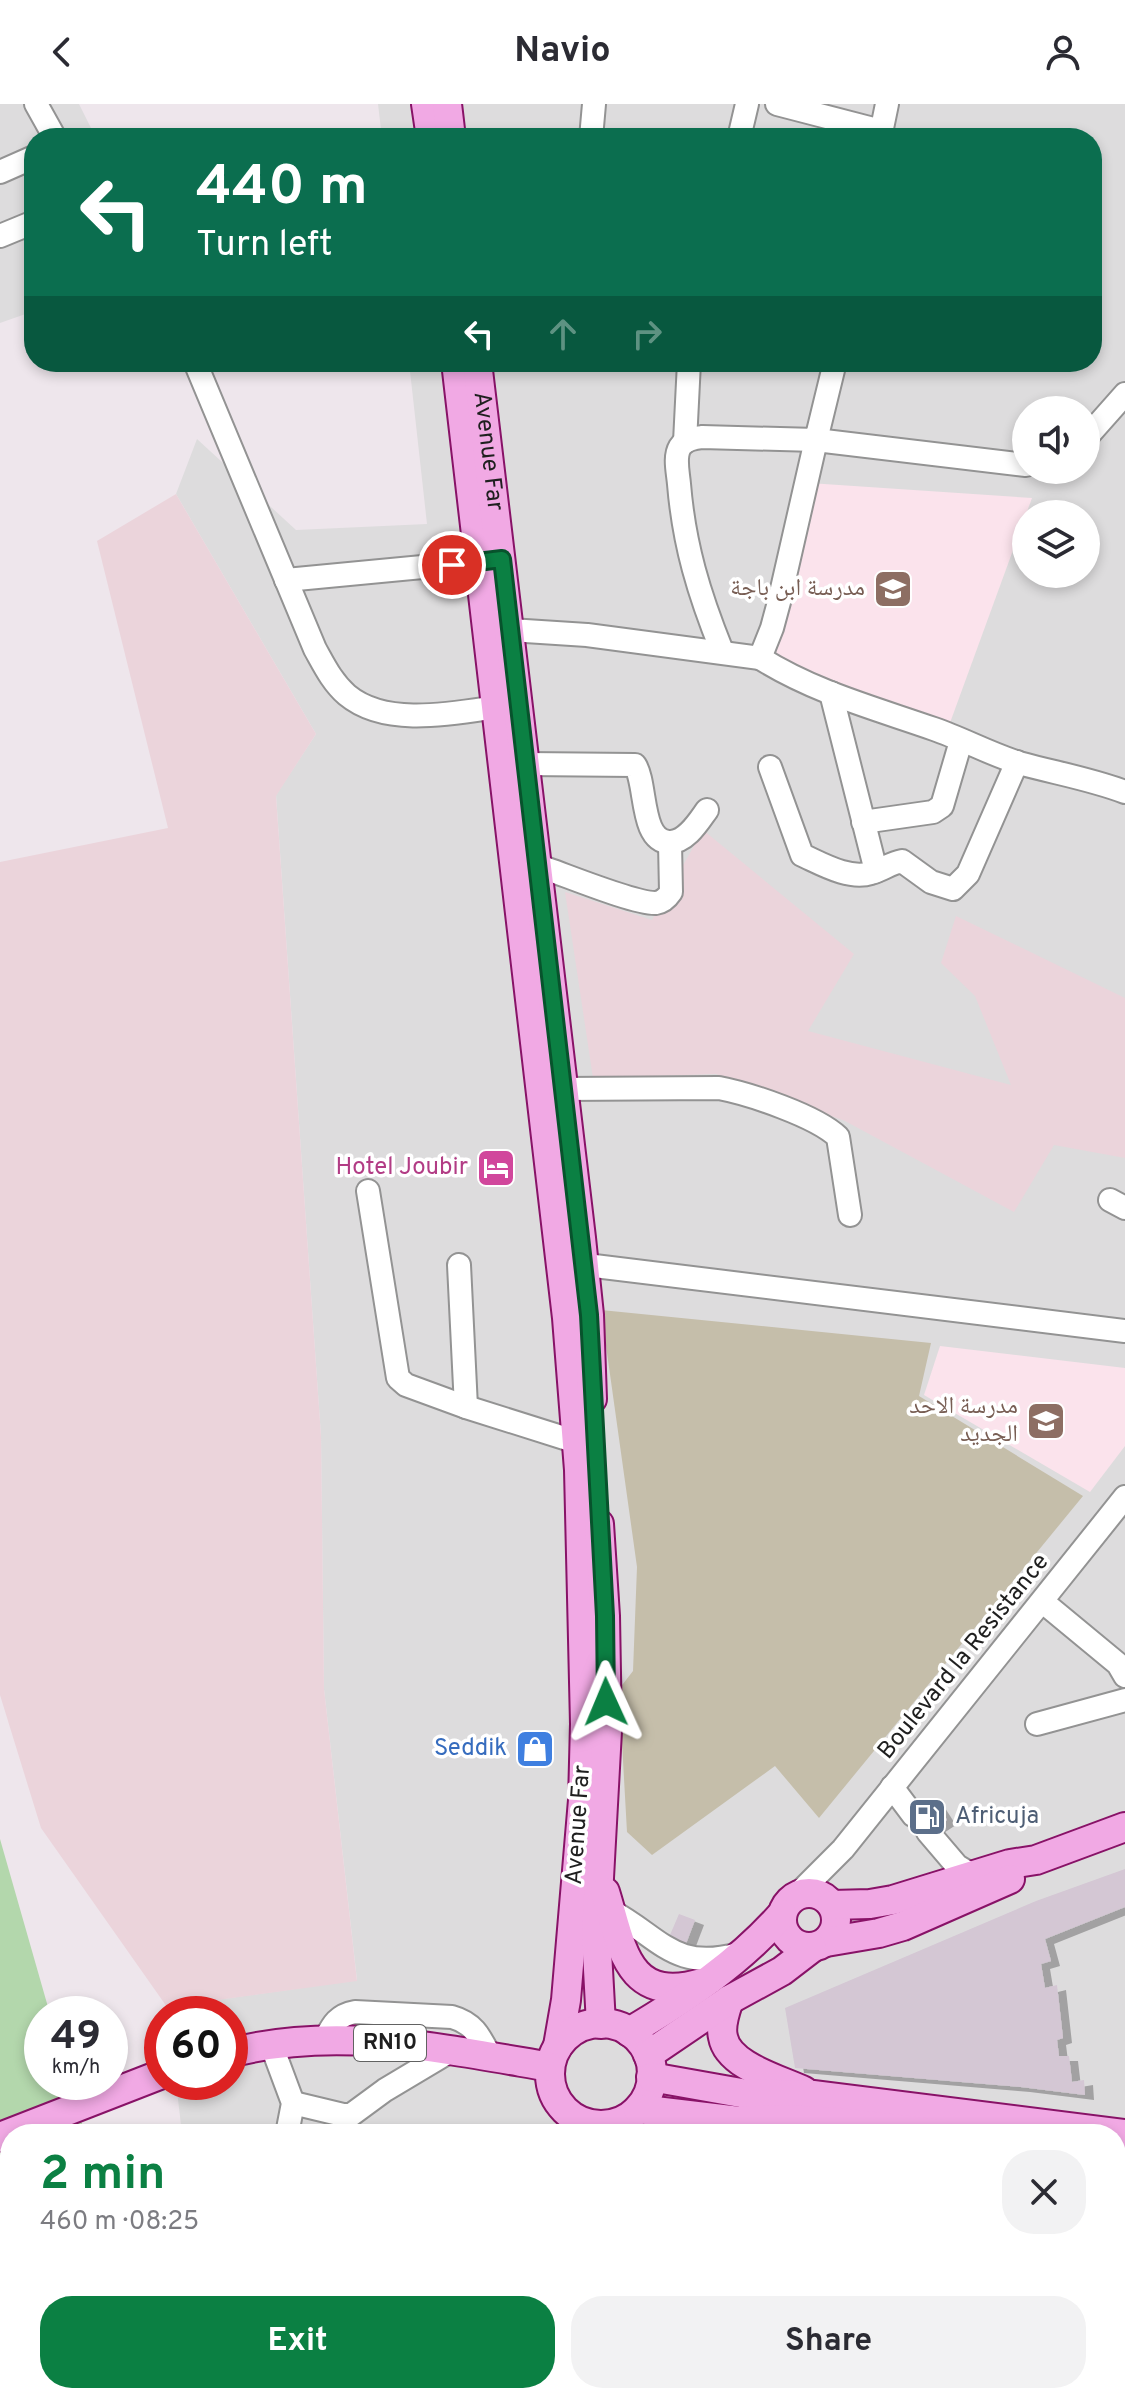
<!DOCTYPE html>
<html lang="en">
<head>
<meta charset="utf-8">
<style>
	:root { --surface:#fff; --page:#f2f2f3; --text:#2b2b33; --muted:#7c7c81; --accent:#0b8043 }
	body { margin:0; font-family:Overpass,"Noto Naskh Arabic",sans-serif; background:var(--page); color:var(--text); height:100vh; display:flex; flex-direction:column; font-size:30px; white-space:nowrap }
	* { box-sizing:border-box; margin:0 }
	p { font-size:26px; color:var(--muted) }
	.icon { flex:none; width:44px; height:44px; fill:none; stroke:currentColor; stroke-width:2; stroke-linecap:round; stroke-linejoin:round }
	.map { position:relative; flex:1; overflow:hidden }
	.sheet { position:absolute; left:0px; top:2020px; width:1126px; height:280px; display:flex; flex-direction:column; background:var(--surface); border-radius:32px 32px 0 0; box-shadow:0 4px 12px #0003 }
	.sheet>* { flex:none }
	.guide { position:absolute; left:24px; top:24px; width:1078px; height:244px; border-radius:32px; box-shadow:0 4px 12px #0003; background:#0b6e4f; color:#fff; overflow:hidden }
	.buttons { position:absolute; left:1012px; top:292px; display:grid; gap:16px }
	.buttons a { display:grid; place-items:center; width:88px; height:88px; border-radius:50%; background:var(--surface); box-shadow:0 4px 12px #0003; font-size:40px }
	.speed { position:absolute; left:24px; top:1892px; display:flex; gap:16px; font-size:40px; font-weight:700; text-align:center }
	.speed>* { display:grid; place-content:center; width:104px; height:104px; border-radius:50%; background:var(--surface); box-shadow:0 4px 12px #0003; line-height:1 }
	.speed small { font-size:20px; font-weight:400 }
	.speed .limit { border:12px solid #d22; background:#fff; color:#111 }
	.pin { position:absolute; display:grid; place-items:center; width:68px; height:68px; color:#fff; margin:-34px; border:4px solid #fff; border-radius:50%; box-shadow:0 2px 8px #0007 }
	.me { position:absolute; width:88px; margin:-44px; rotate:359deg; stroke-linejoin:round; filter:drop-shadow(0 0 6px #0008) }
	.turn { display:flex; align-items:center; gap:28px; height:168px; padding:0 40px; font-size:36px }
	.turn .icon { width:104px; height:104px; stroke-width:2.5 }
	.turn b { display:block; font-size:56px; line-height:68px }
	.lanes { display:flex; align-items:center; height:76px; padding:0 40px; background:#0003; justify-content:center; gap:40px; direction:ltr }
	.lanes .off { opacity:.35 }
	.round { display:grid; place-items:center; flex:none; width:84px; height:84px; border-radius:32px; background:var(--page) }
	.headline { display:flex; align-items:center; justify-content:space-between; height:136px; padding:0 40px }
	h1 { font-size:48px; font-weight:700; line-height:60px; color:var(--accent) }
	.cta { display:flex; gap:16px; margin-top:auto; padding:16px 40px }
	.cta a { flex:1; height:92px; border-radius:32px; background:var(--accent); color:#fff; font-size:32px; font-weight:700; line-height:92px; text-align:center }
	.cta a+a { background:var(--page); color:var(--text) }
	header { display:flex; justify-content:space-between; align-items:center; height:104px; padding:0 40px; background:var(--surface); font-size:36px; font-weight:700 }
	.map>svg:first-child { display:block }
</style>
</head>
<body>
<header><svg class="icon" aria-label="back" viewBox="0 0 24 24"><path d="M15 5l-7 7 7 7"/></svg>Navio<svg class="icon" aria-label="person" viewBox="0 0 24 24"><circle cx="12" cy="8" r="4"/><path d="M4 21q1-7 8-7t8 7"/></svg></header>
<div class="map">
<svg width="1125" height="2300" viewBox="0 0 1125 2300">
	<defs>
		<filter id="shadow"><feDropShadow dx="9" dy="5" stdDeviation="0" flood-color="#0004"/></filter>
	</defs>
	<rect width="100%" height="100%" fill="#eee6ec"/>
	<!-- residential -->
	<g fill="#dddcdd" fill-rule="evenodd">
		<path d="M0,0H79L96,34H34V207L0,219Z"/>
		<path d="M378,0H1125V2300H228L231,2290H1116V2030H182L176,1978H230V1910H168L167,1903L357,1876L324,1585L321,1332L276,691L316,630L176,390L197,335L296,426L427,420L409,258H1092V34H382ZM1026,306H1086V366H1026ZM1026,410H1086V470H1026Z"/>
	</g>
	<!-- education -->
	<g fill="#fbe3ec">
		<path d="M809,379L1032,394L947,627L774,561Z"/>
		<path d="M940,1242L1125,1264V1342L1090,1388L924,1291Z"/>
	</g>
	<!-- farmland -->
	<g fill="#ebd4db">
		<path d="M176,390L316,630L276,692L321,1332L324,1585L357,1877L167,1903L41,1724L0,1591V758L168,724L97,437Z"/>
		<path d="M703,726L854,850L808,927L1011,981L975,892L941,859L956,812L1125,894V1054L1054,1041L1014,1108L845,1017L716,970L593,974L565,788L652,816Z"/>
	</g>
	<!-- cemetery -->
	<path fill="#c5beaa" d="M601,1206L931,1239L919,1292L1083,1392L819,1714L775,1662L652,1751L627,1728L619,1585L633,1567L637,1463Z"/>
	<!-- water -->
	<path fill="#b3d7ac" d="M0,1735L50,1910H42V1978H70L85,2030H10V2290H153L154,2300H0Z"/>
	<!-- building -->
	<g fill="#d4c7d4" filter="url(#shadow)">
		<path d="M934,1696L947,1716L918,1735L905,1716Z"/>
		<path d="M1125,1765V1803L1045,1835L1051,1857L1041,1860L1045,1884L1057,1881L1063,1934L1057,1936L1059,1952H1069L1072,1978L1084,1976L1085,1991L1021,1983L795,1964L785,1904L1036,1797Z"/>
		<path d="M679,1810L695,1816L684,1845L667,1838Z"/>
	</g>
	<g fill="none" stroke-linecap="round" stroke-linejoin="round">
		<!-- minor casing -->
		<g stroke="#939393" stroke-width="26">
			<g id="minor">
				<path d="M36,0L55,34"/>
				<path d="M777,0L881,27"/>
				<path d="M591,34L594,0"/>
				<path d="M739,34L747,0"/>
				<path d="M880,34L887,0"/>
				<path d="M0,68L34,53"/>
				<path d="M0,132L34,118"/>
				<path d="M195,258L315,545C324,561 332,578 347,591C389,626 463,607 511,601"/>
				<path d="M1086,334L1125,290"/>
				<path d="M685,338L689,258"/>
				<path d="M286,476L496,456"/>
				<path d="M510,526L587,531L760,554L772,524L779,498L816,336L1026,361"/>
				<path d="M722,547C699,490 684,441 679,380C678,368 674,353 680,343C685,335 694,334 702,333L816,336L835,258"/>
				<path d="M760,554C814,588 874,604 934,625C963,635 990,650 1019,659C1055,669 1091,675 1125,688"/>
				<path d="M831,589L876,767"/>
				<path d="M525,660L635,661C647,680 640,737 669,738C686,739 699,717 707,706"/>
				<path d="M770,663L802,751C822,760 849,776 871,769C882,766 891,759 902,757L931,778L953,785L968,770L1017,658"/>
				<path d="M863,718L933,708L942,702L961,637"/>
				<path d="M536,761C561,769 634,800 656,799C663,798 667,794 671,788L670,739"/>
				<path d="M562,985L719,984C750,990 816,1012 838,1033L850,1111"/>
				<path d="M368,1087L398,1274L406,1281L466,1303L577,1338"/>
				<path d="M1110,1096L1125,1104"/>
				<path d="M570,1159L1125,1227"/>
				<path d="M459,1161L466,1303"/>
				<path d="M1043,1498L1118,1560L1125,1572"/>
				<path d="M1037,1620L1125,1596"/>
				<path d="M892,1683L913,1711"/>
				<path d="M928,1728L957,1762L972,1771"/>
				<path d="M796,1792L843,1745L1125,1393"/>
				<path d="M611,1807C660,1833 674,1868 738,1850"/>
				<path d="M325,1935C333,1920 338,1911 355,1908L452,1913C474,1919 480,1933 490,1952"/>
				<path d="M271,1940L293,1999L287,2030"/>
				<path d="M293,1999L343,2011H351L385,1986L452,1946"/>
				<path d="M1116,2139L1125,2137"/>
				<path d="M333,2290L356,2300"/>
				<path d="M868,2300L872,2290"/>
				<path d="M974,2300L977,2290"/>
			</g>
		</g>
		<!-- major casing -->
		<g stroke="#881267" stroke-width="32">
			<g id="major">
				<path d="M426,0L431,34"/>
				<path d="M447,0L451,34"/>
				<path d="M456,258L567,1214L579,1366L585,1620L583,1696L566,1896L558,1942"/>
				<path id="s1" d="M477,258L581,1134L589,1211L592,1295"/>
				<path d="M599,1420L605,1512L607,1627L596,1829L601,1920"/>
				<path d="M605,1788C622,1842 626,1901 702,1879"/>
				<circle cx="809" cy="1816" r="27"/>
				<path d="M832,1801L870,1800L893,1796L1010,1760L1036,1756L1125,1723"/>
				<path d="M826,1838L879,1829L903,1822L1010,1775"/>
				<path d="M729,1896C725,1908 720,1921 723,1933C728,1962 779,1975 804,1987"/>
				<circle cx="601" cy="1970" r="51"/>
				<path d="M629,1928C685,1895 739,1859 782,1810"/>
				<path d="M230,1949C336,1921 445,1945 550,1963"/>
				<path d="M648,1951L729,1896L782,1867L812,1844"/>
				<path d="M651,1973L741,1989L813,1991L1125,2030"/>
				<path d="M638,2005L739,2017L783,2015L840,2018L942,2030"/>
				<path d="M0,2033L162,1970"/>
				<path d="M1116,2051L1125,2052"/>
				<path d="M498,2300L502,2290"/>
			</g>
		</g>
		<!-- minor -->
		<use href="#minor" stroke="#fff" stroke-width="22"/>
		<!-- major -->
		<use href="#major" stroke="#f1a9e4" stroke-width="28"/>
	</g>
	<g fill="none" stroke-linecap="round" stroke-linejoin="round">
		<!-- route casing -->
		<g stroke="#07532c" stroke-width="20">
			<path id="route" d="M452,461L502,455L589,1211L605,1512L606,1598"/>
		</g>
		<!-- route -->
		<use href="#route" stroke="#0b8043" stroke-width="14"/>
	</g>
	<!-- icons -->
	<defs>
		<g id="school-square" transform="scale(2)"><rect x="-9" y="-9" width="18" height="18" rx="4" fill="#8d6e63" stroke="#fff"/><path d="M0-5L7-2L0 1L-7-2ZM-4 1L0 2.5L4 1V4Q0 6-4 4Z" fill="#fff"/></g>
		<g id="hotel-square" transform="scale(2)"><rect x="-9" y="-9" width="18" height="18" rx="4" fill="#d1479c" stroke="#fff"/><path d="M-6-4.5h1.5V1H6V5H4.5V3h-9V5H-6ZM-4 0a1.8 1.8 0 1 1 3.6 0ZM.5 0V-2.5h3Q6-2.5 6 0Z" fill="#fff"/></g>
		<g id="shop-square" transform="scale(2)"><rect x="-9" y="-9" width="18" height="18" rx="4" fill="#3f7fe0" stroke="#fff"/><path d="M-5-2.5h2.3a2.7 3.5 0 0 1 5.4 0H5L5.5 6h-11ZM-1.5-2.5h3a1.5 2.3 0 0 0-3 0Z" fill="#fff"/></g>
		<g id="fuel-square" transform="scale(2)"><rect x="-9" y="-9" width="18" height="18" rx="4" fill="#5c6f8a" stroke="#fff"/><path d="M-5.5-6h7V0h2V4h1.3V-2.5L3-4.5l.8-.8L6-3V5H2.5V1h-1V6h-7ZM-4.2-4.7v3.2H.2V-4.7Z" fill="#fff"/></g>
	</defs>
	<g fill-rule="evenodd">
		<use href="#school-square" x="893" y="485"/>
		<use href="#hotel-square" x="496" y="1064"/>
		<use href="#school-square" x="1046" y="1317"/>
		<use href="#shop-square" x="535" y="1645"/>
		<use href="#fuel-square" x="927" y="1713"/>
	</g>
	<g text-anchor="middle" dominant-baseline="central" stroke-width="7" stroke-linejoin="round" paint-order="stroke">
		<!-- shield labels -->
		<rect fill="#fff" stroke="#626262" stroke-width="2" x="354" y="1921" width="72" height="36" rx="6"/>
		<g font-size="22" font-weight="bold" fill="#1f1f1f">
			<text x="390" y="1939">RN10</text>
		</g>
		<!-- street labels -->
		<g font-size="24" fill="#1f1f1f" stroke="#fff">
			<text stroke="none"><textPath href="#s1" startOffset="90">Avenue Far</textPath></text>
			<text transform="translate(964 1553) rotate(-51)">Boulevard la Resistance</text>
			<text transform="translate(579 1721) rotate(-86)">Avenue Far</text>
		</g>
		<!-- education labels -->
		<g font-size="24" fill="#785e54" stroke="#fff" text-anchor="end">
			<text x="865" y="485">مدرسة ابن باجة</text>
			<text x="1018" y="1303">مدرسة الاحد<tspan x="1018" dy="28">الجديد</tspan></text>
		</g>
		<!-- hotel labels -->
		<g font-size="24" fill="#b23c85" stroke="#fff" text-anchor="end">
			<text x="468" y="1064">Hotel Joubir</text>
		</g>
		<!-- shop labels -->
		<g font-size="24" fill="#366cbe" stroke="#fff" text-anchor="end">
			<text x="507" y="1645">Seddik</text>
		</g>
		<!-- service labels -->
		<g font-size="24" fill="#4e5e75" stroke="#fff" text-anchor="start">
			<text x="955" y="1713">Africuja</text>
		</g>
	</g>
</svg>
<div class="buttons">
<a><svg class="icon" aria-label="sound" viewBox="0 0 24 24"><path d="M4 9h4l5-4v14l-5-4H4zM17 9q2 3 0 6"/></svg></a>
<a><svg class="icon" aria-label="layers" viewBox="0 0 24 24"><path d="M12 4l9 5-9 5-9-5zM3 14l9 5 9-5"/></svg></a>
</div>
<div class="speed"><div>49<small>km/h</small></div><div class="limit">60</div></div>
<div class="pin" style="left:452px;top:461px;background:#d93025"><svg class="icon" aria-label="arrive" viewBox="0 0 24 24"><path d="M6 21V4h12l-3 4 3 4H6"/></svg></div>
<svg class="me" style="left:606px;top:1598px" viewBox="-20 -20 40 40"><path d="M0-17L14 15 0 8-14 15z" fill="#0b8043" stroke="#fff" stroke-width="4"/></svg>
<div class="guide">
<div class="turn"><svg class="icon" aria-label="left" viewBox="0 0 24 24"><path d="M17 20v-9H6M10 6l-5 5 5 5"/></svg><div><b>440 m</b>Turn left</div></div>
<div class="lanes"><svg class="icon" aria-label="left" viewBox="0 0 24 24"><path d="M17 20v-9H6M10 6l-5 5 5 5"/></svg><svg class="icon off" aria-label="ahead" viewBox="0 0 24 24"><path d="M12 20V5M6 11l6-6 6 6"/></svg><svg class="icon off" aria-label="right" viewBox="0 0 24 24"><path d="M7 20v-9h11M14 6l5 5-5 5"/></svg></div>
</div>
<section class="sheet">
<div class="headline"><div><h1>2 min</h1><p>460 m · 08:25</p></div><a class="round"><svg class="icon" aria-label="close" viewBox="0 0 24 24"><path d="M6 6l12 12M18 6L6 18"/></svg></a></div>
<div class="cta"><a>Exit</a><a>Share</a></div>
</section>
</div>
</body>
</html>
